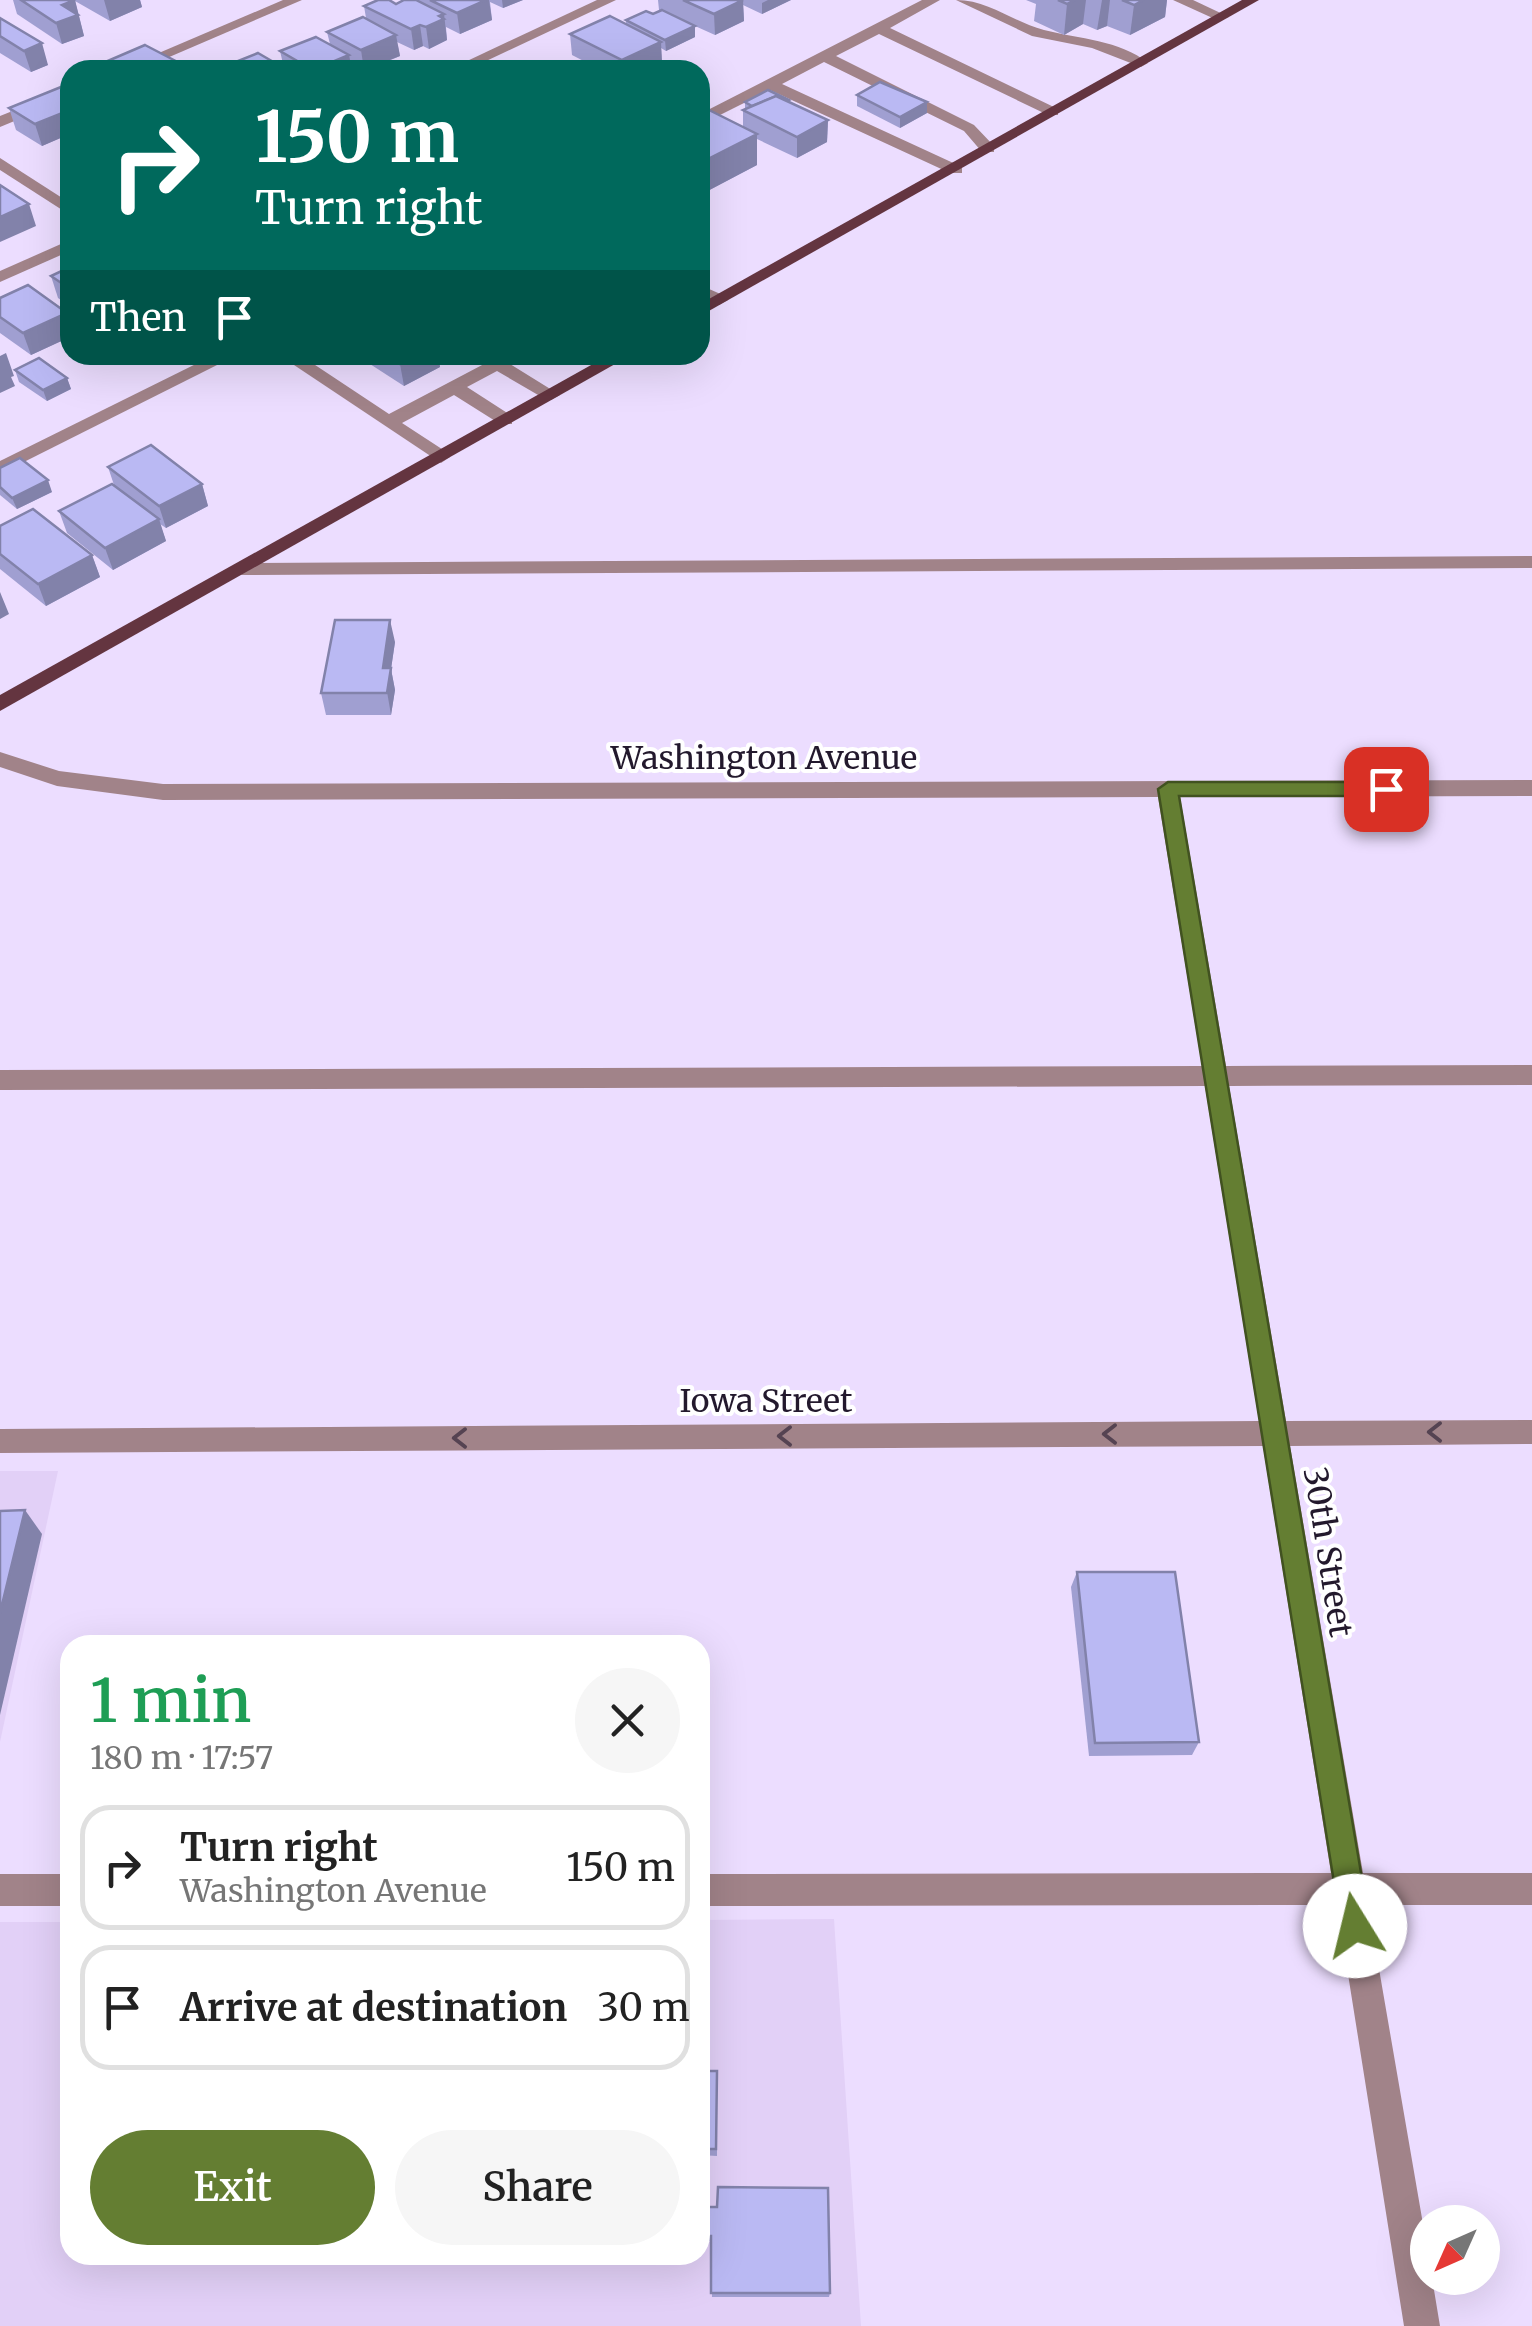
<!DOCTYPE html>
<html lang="en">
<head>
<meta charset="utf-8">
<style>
	:root { --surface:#fff; --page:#f6f6f6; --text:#222; --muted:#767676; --line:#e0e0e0; --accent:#647e32 }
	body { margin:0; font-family:Merriweather,serif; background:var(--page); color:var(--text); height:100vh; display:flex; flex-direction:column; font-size:38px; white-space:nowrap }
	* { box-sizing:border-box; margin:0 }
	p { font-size:32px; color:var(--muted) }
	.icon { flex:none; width:55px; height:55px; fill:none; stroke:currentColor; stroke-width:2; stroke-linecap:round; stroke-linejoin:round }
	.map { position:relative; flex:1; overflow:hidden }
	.panel { position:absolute; left:60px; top:1635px; width:650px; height:630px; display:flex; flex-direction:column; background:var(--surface); border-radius:30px; box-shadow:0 10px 40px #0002 }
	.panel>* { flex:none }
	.hud { position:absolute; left:60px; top:60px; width:650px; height:305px; border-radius:30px; box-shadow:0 10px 40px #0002; background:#00695c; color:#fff; overflow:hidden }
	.needle { width:65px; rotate:225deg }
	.controls { position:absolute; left:1410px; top:2205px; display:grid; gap:20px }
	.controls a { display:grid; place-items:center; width:90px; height:90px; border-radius:50%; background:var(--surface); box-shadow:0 10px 40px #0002; font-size:50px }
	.pin { position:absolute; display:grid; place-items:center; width:85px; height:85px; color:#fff; margin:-42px; border-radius:20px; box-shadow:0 5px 15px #0006 }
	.me { position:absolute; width:110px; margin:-55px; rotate:351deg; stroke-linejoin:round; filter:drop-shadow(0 0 8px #0008) }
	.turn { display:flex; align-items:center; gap:35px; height:210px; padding:0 30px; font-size:45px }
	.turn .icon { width:130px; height:130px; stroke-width:2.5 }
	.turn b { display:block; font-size:70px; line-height:85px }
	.then { display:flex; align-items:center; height:95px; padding:0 30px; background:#0003; gap:20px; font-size:38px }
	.round { display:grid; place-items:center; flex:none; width:105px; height:105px; border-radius:52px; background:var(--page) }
	.head { display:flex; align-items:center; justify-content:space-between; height:170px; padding:0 30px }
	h1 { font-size:60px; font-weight:600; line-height:75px; color:#1e9e55 }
	.action { display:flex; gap:20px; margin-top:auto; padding:20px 30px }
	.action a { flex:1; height:115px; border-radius:60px; background:var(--accent); color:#fff; font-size:40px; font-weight:600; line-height:115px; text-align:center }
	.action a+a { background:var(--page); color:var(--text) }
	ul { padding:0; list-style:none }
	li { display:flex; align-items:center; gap:30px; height:125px; margin:0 20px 15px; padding:0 10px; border:5px solid var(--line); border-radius:30px }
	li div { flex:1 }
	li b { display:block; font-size:38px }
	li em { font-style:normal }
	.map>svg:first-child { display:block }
</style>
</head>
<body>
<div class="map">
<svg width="1532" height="2326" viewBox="0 0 1532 2326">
	<rect width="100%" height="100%" fill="#ecddff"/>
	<!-- built -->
	<g fill="#e2d0f7">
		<path d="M0,1471H58L0,1742Z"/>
		<path d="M834,1919L861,2326H0V1922H70V2255H700V1920Z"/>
	</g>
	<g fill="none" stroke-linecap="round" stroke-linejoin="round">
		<!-- minor -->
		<g fill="#a18389" fill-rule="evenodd">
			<path d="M283,0H302L139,70H119Z"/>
			<path d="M597,0H616L467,70H448Z"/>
			<path d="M922,0H940L890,28L1058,109V115H1048L879,34L836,56L974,125L994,146V152H982L964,131L824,62L782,84L962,167V173H950L770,90L700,125V114Z"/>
			<path d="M956,0C989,0 1013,22 1044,30C1079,39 1120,40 1148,63L1141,67L1092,48L1032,36Z"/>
			<path d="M1173,0H1193L1229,17L1217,20Z"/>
			<path d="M70,88V98L0,127V116Z"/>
			<path d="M0,158L70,203V215L0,170Z"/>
			<path d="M70,240V251L0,282V271Z"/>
			<path d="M700,285L725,296L728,300L719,305L700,297Z"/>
			<path d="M214,355H237L0,474V461Z"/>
			<path d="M279,355H300L389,414L484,364L478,358L480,355H523L510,364L560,395L551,400L545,399L497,371L467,387L512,416V424H500L454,395L402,423L448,453L450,457L441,463Z"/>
			<path d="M1532,556V568L242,575L232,569L242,563Z"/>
			<path d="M0,752L59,771L163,784L1532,780V796L1180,797L1226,1066L1532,1065V1085L1229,1086L1286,1421L1532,1420V1444L1290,1446L1363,1873H1532V1905H1368L1428,2253V2278H1432L1440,2326H1404L1337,1905L700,1906V1874L1331,1873L1263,1446L0,1453V1429L1259,1421L1205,1086L0,1090V1070L1202,1066L1158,797L163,800L57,786L0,767Z"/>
			<rect x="0" y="1874" width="70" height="32"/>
		</g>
		<!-- major -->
		<g fill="#643540" fill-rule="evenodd">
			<path d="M1242,0H1259L700,316V304Z"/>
			<path d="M609,355H631L0,711V695Z"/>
		</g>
	</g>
	<!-- wall -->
	<g fill="#a09fd1">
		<path d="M13,0H140L142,7L110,21L75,1L84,36L62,44L17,14Z"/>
		<path d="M419,0H523L503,8L490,2L492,20L460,34L446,27L447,40L429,49L423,46L414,50L397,42L400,56L367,70H363L351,64L352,70H218L284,68L280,51L330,44L327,32L366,18L364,6L419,2Z"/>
		<path d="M658,0H791L762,14L743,5L744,21L715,35L695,26V37L666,51L661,48L662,63L647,70H601L572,55L570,34L626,25V20L653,14L660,11L659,10Z"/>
		<path d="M1026,0H1167L1165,17L1130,35L1107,26L1097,30L1083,24L1064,35L1034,21L1036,4Z"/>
		<path d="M0,18L48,65L31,72L0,53Z"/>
		<path d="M70,93V149L68,147L65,136L67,135L42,146L16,130L9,108Z"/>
		<path d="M857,95L927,113L900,128L857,106Z"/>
		<path d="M745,102H789L828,120L827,142L797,158L757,139V165L700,195V108L743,127V110L745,109Z"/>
		<path d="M70,267V306L58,298L51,276Z"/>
		<path d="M0,298L67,313L70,321V337L31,355L0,333Z"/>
		<path d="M356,355H438L440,367L404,386Z"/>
		<path d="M15,370L67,378L71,389L47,401L19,382Z"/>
		<path d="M108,467L202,484L208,506L166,528L160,524L166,541L113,570L67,533L59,511L114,485Z"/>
		<path d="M0,468L52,492L17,509L0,495Z"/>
		<path d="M0,526L92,555L100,577L46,606L0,569Z"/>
		<path d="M395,642L391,669L395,690L391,715H326L321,693Z"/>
		<path d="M1077,1572L1199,1742L1192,1755L1089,1756L1071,1587Z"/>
		<path d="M700,2071H717V2156L700,2155Z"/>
		<path d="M700,2207L830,2293L829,2297H712L711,2241H700Z"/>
	</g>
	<!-- shaded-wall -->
	<g fill="#8282aa">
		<path d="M75,0L84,36L62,44L56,23L62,5Z"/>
		<path d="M104,0H140L142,7L110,21Z"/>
		<path d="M486,0H489L492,20L460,34L457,13Z"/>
		<path d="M502,0H523L503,8Z"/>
		<path d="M743,0L744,21L715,35L714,14Z"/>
		<path d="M768,0H791L762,14V3Z"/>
		<path d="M1076,0H1086L1083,24L1064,35L1067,4Z"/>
		<path d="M1102,0H1110L1107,26L1097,30Z"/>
		<path d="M1144,0H1167L1165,17L1130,35L1134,5Z"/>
		<path d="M444,14L447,40L429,49L426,27L439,16Z"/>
		<path d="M420,25L423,46L414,50L411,29Z"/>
		<path d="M695,26V37L666,51L665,40Z"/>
		<path d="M396,35L400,56L364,70L361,50Z"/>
		<path d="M661,42L662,63L647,70H622V60Z"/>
		<path d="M42,43L48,65L31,72L24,51Z"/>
		<path d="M349,55L352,70H315Z"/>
		<path d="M927,102V113L900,128V117Z"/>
		<path d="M70,110V134L42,146L35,124Z"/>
		<path d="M828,120L827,142L797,158V137Z"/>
		<path d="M757,134V165L700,195V163Z"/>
		<path d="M29,204L36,226L0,242V217Z"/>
		<path d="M67,313L70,321V337L31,355L23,333Z"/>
		<path d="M6,353L14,376L11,377L15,386L0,393V356Z"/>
		<path d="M417,355H438L440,367L404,386L400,364Z"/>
		<path d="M67,378L71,389L47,401L43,390Z"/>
		<path d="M48,480L52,492L17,509L12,498Z"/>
		<path d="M202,484L208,506L166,528L159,506Z"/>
		<path d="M159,519L166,541L113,570L105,548Z"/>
		<path d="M92,555L100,577L46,606L38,584Z"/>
		<path d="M0,592L9,614L0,619Z"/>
		<path d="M390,620L395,642L391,669L395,690L391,715L383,668Z"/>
		<path d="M25,1510L42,1534L0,1715V1613Z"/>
	</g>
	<!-- building -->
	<g fill="#bab9f3" stroke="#8282aa" stroke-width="2.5">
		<path d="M21,0H75L62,5L78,15L56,23Z"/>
		<path d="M378,0H389L396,4L404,0H416L444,14L439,16L444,19L426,27L420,25L411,29L364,6Z"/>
		<path d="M430,0H486L457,13Z"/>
		<path d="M683,0H743L714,14Z"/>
		<path d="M1058,0H1076L1067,4Z"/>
		<path d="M1122,0H1144L1134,5Z"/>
		<path d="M662,10L695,26L665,40L626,20L646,11L653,14Z"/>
		<path d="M610,16L661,42L622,60L570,34Z"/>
		<path d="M363,17L396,35L361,50L327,32Z"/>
		<path d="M0,18L42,43L24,51L0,36Z"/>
		<path d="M316,37L349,55L313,70L280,51Z"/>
		<path d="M145,45L193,70H115L103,63Z"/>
		<path d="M258,53L287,70L218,69Z"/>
		<path d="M880,82L927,102L900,117L857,95Z"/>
		<path d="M61,87L70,93V110L35,124L9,108Z"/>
		<path d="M768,90L789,100L787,101L776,96L752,106L745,102Z"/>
		<path d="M776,96L828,120L797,137L743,110Z"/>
		<path d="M703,107L757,134L700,163V108Z"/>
		<path d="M0,185L29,204L0,217Z"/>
		<path d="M70,267V289L51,276Z"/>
		<path d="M28,285L67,313L23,333L0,317V298Z"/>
		<path d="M386,355H417L400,364Z"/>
		<path d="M39,358L67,378L43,390L15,370Z"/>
		<path d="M151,445L202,484L159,506L108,467Z"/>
		<path d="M20,458L48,480L12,498L0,487V468Z"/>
		<path d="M112,484L159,519L105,548L59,511Z"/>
		<path d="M33,509L92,555L38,584L0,554V526Z"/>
		<path d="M335,620H390L383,668H391L387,693H321Z"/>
		<path d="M25,1510L0,1613V1511Z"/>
		<path d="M1077,1572H1175L1199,1742L1095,1743Z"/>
		<path d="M700,2071H717L716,2149H700Z"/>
		<path d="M718,2187L828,2188L830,2293H711V2236H700V2207H717Z"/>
	</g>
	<!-- one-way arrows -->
	<defs><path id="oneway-chevron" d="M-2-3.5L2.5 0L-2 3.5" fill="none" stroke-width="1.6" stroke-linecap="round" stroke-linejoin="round" transform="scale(2.5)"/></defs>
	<g stroke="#554352">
		<use href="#oneway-chevron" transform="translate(1435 1432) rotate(180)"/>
		<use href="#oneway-chevron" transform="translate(1110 1434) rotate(180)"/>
		<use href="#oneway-chevron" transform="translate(785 1436) rotate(180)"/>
		<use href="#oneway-chevron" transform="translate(460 1438) rotate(180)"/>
	</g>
	<!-- route -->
	<path fill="#647e32" stroke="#415220" stroke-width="2.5" d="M1168,782H1386L1396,789L1386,796H1179L1370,1926L1366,1937L1355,1941L1345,1937L1341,1926L1158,789Z"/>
	<g text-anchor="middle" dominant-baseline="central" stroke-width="8" stroke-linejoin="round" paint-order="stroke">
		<!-- street labels -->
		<g font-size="32" fill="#23192d" stroke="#fff">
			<text x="764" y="758">Washington Avenue</text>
			<text x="766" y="1401">Iowa Street</text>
			<text transform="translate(1328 1552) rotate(81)">30th Street</text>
		</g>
	</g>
</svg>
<div class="controls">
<a><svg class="needle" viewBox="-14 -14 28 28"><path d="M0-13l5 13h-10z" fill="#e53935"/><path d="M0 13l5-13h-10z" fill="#767676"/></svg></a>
</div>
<div class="pin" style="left:1386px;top:789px;background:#d93025"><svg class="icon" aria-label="arrive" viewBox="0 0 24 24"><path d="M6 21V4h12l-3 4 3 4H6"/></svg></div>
<svg class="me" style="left:1355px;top:1926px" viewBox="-20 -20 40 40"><circle r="19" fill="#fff"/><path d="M0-13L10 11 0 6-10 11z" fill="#647e32"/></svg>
<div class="hud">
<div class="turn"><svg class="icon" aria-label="right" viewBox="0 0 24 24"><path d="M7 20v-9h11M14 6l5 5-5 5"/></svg><div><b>150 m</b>Turn right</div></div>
<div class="then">Then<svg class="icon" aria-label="arrive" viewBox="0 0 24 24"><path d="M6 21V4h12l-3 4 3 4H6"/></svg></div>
</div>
<section class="panel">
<div class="head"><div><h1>1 min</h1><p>180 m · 17:57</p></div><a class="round"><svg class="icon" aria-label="close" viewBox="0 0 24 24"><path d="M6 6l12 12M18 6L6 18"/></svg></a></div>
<ul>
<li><svg class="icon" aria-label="right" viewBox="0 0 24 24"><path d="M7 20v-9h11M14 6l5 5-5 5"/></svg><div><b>Turn right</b><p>Washington Avenue</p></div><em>150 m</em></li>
<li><svg class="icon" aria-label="arrive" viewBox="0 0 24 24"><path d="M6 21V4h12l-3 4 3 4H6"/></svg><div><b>Arrive at destination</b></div><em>30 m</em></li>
</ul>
<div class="action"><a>Exit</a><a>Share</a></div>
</section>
</div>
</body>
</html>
